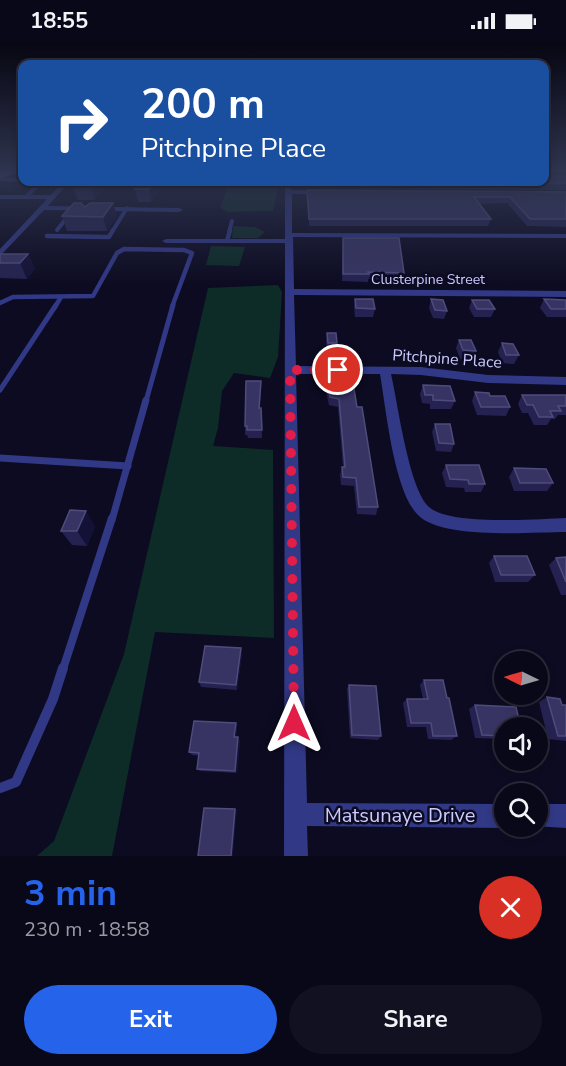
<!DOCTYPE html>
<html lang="en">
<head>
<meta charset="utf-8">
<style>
	:root { --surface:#090819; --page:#121122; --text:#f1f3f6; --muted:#999aa2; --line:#292938; --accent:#2563eb }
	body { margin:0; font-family:"Nunito Sans",sans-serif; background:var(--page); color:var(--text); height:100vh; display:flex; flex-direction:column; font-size:22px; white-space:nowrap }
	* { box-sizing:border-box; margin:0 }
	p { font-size:20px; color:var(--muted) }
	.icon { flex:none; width:33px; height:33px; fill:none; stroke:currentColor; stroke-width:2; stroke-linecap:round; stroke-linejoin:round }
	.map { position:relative; height:814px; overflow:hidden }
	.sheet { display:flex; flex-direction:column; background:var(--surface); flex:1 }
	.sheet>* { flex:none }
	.banner { position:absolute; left:18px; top:18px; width:531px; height:126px; border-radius:12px; box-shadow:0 3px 9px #0003,0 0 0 2px var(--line); background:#1a4fa0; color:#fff; overflow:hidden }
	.needle { width:39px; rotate:275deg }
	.controls { position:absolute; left:494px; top:609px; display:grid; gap:12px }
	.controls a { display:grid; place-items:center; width:54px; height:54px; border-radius:50%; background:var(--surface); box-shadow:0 3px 9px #0003,0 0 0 2px var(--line); font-size:30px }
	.pin { position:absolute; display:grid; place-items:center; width:51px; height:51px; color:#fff; margin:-26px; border:3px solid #fff; border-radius:50%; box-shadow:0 2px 6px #0007 }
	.me { position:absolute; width:66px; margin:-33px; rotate:0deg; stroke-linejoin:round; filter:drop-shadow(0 0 4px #0008) }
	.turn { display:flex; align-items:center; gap:21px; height:126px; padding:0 24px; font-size:27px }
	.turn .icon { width:78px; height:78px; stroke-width:2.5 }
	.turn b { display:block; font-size:42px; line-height:51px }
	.round { display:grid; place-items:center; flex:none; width:63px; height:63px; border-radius:32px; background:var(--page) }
	.summary { display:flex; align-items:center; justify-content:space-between; height:102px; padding:0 24px }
	h1 { font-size:36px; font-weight:700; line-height:45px; color:var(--accent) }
	.primary-button { display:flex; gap:12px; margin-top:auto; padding:12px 24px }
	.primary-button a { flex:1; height:69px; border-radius:36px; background:var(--accent); color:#fff; font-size:24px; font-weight:700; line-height:69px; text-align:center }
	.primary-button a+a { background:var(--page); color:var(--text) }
	.status { display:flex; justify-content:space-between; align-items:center; height:42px; padding:0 30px; background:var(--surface); direction:ltr }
	.status svg { height:16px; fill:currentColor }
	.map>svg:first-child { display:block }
</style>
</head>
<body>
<div class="status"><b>18:55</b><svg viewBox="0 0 49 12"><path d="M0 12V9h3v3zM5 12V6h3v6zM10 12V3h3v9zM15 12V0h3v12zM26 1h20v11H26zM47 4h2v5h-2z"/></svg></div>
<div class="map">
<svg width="566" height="814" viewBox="0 0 566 814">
	<rect width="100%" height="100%" fill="#0c0b21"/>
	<!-- green -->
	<g fill="#0d2c27">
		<path d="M230,141L278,145L273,169L227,170L220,165Z"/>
		<path d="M233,184L255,185L265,190L258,196H232Z"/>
		<path d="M211,204L245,205L239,224L206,223Z"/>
		<path d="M278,243L282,250L278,315L270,336L234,331L222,349L218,386L213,404L273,408L274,596L155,590L112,814H37L54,799L124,612L208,246Z"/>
	</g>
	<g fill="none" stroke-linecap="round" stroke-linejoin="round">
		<!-- lane-far5 -->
		<g stroke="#313885" stroke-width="4">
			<path d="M0,155H52"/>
			<path d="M26,155L36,145"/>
			<path d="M57,188L69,173"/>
			<path d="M112,190L127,166"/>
			<path d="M229,190L232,179"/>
		</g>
		<!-- lane-far4 -->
		<g stroke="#313885" stroke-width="4.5">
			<path d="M47,194L109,195L113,188"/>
			<path d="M227,199L230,188"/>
			<path d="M0,261L13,255L93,254L117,211L124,207L184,208L192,211L172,265"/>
			<path d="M55,265L61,255"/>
		</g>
		<!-- lane-far3 -->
		<g stroke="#313885" stroke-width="5">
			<path d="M0,348L56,263"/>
			<path d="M146,359L173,263"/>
		</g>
		<!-- lane-far2 -->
		<g stroke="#313885" stroke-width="7">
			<path d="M0,416L128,424"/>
			<path d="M112,478L146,358"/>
		</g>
		<!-- lane-far1 -->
		<path stroke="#313885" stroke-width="8" d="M63,627L112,476"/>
		<!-- lane -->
		<path stroke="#313885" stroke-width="10" d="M0,746L16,740L53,657L63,626"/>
		<!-- street -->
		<g fill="#313885" fill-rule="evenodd">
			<path d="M0,135L22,136L24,140L0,139Z"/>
			<path d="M63,140H69L48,164L179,166L183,168L179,170L44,168L0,214V207Z"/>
			<path d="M285,140H291V148H325L328,150L325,152H292V191L566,192V196L293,195L294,247L566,249V255L294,253L296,324L421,325L488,333L566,335V343L488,341L421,333L391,332C398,362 409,447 429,465C450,484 537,477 566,476V490C532,490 442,498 418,473C394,450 386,367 380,332H296L307,761L504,762V784H507L504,786L307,784L308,814H284L285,201H166L162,199L166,197H285Z"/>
			<path d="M537,762H566V786L534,784H537Z"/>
		</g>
		<!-- primary -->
		<path fill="#ab52ff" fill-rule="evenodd" d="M6,129H20L0,137V131Z"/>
	</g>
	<!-- wall -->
	<g fill="#252251">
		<path d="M566,134V148L306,146L307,140Z"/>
		<path d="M78,140H105L106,144L95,158H78L73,145Z"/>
		<path d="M141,140H156L158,150L151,160H138L135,147Z"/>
		<path d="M307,148L566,149V185L527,184L507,161L479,162L491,177L488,184H309Z"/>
		<path d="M113,161L117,175L107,189H67L62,174L85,165Z"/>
		<path d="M343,196L404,231L402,238L368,237V240L342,239Z"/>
		<path d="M0,212H28L35,227L27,237L0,236Z"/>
		<path d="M355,257L375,267L373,275H355L354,265Z"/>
		<path d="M431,257L447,269L444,277L433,276L429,266Z"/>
		<path d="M544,257L566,258V275H547L540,266Z"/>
		<path d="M472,258L495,267L491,275H474L469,266Z"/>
		<path d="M327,291L337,301L336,309H327L326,299Z"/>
		<path d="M459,298L476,309L472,317H460L456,306Z"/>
		<path d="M502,301L519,313L514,322L502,321L498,310Z"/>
		<path d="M327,341L357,365L378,465L376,473L357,472L354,444L341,443L340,433L342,425H343L338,365L329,363L326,350Z"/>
		<path d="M423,343L455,359L451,367H430V362L422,361L420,352Z"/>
		<path d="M261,348L260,366H261L262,396H248L247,393H245V384Z"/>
		<path d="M475,350L490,354L510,365L506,374L477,373L472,359Z"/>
		<path d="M522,353H566V373H558L555,377H551L547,383H534L528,371H522L518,362Z"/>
		<path d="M435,382L454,402L451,410L436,409L432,390Z"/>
		<path d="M446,423L485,442L481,450H465L464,446L446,445L442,431Z"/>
		<path d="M514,426L553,441L547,449H514L509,435Z"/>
		<path d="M95,484L87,504L72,503L61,489Z"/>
		<path d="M494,514L535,533L528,540H495L489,521Z"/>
		<path d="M566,515V553H561L549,523L556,516Z"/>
		<path d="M242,612L237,648L201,645L199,640Z"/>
		<path d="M424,638L447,656L457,694L451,698L428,697L426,685H407L403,661L407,657H423L420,643Z"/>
		<path d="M349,643L381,694L378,698L350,696L347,647Z"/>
		<path d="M547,655L562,663H566V699L548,697L539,660Z"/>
		<path d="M475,663L504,686V697L475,696L469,667Z"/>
		<path d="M236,681L237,684L236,695L240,699L237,731L200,729L197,727L199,714L192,713L189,710Z"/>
	</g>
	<!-- shaded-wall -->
	<g fill="#141136">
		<path d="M95,140H105L106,144L95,158L91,145Z"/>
		<path d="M154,140H156L158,150L151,160L149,147Z"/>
		<path d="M113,161L117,175L107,189L103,175Z"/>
		<path d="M28,212L35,227L27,237L20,221Z"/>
		<path d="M86,469L95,484L87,504L77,489Z"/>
		<path d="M241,606L242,612L237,648L236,643Z"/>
		<path d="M236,681L237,684L236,698L234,695Z"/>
		<path d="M238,695L240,699L237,731L235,729Z"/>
		<path d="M235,767L237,768L233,814H231Z"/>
	</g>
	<!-- building -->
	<g fill="#373464" stroke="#4e4c7c" stroke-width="1.5">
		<path d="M544,134H566V141L336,140H544Z"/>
		<path d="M78,140H95L91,145H73Z"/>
		<path d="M141,140H154L149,147H135Z"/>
		<path d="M307,148L566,150V177H530L510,155H474L491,177H309Z"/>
		<path d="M74,161H81L85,165L90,161H113L103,175L62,174Z"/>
		<path d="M343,196H399L404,231L368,230L369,232H343Z"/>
		<path d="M0,212H28L20,221H0Z"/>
		<path d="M355,257H373L375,267L356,266Z"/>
		<path d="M431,257L443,258L447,269L435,268Z"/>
		<path d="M544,257L566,258V267H551Z"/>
		<path d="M472,258H489L495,267H477Z"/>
		<path d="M327,291H336L337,301H328Z"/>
		<path d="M459,298H471L476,309L463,308Z"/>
		<path d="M502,301L513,302L519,313H506Z"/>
		<path d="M246,339H261L259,366H261L262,388H247V384H245Z"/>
		<path d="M327,341H353L357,365H362L378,465H359L356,436L343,435L342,425H345L339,357L330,355Z"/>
		<path d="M423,343L450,344L455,359L433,358V353H425Z"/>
		<path d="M475,350L489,351L490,354H505L510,365H481Z"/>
		<path d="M522,353H566V364H558L561,369H550L553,375H539L533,363H527Z"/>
		<path d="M435,382H450L454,402L439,401Z"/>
		<path d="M446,423H479L485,442H469L468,438L450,437Z"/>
		<path d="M514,426L546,427L553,441H520Z"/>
		<path d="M70,468L86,469L77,489H61Z"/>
		<path d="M494,514H527L535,533H501Z"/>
		<path d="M566,515V540L556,516Z"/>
		<path d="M205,604L241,606L236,643L199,640Z"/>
		<path d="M424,638H443L447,656H449L457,694H433L431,681H411L407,657H428Z"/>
		<path d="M349,643L376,644L381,694L352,693Z"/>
		<path d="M547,655L560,657L562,663H566V694H558Z"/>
		<path d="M475,663L516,665L521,686H504V694L482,693Z"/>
		<path d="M194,679L236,681L234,695H238L235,729L197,727L199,711L189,710Z"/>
		<path d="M204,766L235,767L231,814H198Z"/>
	</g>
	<!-- sky -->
	<linearGradient id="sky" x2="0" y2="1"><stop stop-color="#070612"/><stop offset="0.53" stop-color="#2e344e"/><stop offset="1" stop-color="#2e344e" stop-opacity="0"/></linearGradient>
	<rect width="566" height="243" fill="url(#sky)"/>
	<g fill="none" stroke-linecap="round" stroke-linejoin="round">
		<!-- route -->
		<path stroke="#e11d48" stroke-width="10" stroke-dasharray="0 18" d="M294,681L290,328H338"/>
	</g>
	<g text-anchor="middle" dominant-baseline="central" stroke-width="5" stroke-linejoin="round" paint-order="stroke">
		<!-- far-street labels -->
		<g font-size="14" fill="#cbcbff" stroke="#0c0b21">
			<text x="428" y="237">Clusterpine Street</text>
		</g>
		<!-- street labels -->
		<g font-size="16" fill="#cbcbff" stroke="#0c0b21">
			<text transform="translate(447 317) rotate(4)">Pitchpine Place</text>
		</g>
		<!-- near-street labels -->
		<g font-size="20" fill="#cbcbff" stroke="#0c0b21">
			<text x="400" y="773">Matsunaye Drive</text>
		</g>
	</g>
</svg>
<div class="controls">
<a><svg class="needle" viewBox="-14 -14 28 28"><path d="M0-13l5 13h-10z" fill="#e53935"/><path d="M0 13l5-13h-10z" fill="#999aa2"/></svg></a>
<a><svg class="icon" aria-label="sound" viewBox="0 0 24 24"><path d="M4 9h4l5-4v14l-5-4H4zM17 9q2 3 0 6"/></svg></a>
<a><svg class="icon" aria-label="search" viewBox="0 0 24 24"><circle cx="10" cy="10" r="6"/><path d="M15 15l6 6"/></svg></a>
</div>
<div class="pin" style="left:338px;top:328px;background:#d93025"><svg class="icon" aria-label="arrive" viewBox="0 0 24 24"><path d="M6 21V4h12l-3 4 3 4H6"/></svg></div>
<svg class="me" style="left:294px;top:681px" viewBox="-20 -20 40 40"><path d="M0-17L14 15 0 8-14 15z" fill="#e11d48" stroke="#fff" stroke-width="4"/></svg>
<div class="banner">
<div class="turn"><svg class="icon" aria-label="right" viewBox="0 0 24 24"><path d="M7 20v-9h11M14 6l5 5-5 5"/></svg><div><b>200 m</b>Pitchpine Place</div></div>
</div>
</div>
<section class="sheet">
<div class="summary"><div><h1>3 min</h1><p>230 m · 18:58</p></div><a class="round" style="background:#d93025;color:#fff"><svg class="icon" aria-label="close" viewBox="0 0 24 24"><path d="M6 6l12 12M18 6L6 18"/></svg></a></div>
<div class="primary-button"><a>Exit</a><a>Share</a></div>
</section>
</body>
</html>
